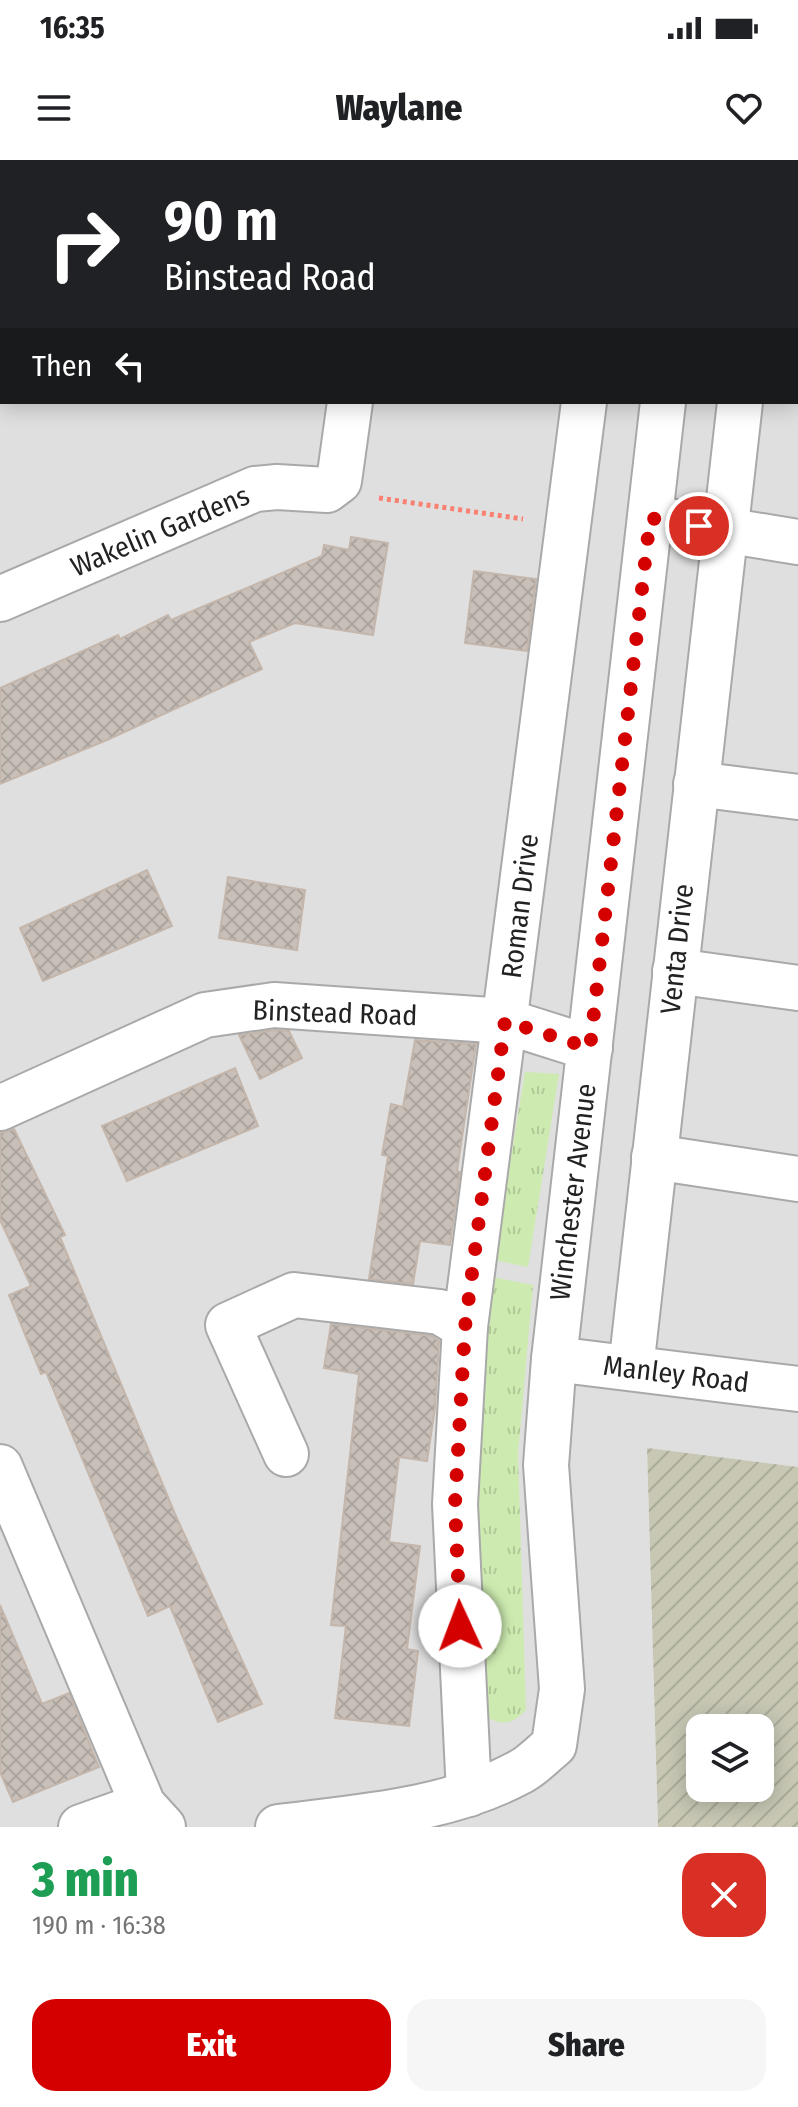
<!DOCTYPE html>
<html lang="en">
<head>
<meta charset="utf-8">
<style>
	:root { --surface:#fff; --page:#f6f6f6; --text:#202124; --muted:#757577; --accent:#d40000 }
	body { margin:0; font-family:"Fira Sans Condensed",sans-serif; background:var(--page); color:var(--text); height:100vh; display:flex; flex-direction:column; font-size:30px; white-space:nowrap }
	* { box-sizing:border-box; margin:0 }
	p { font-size:26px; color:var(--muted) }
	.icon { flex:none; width:44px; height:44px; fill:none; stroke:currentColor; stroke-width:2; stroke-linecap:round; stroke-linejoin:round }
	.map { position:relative; height:1667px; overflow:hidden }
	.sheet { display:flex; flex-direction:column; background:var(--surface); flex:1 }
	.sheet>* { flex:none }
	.guide { position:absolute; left:0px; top:0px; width:798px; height:244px; box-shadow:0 4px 20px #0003; background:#202124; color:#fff; overflow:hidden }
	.buttons { position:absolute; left:686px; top:1554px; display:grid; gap:16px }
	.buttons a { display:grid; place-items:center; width:88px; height:88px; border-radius:16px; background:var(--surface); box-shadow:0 4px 20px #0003; font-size:40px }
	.pin { position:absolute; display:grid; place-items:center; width:68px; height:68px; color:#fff; margin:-34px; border:4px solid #fff; border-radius:50%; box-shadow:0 2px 8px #0007 }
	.me { position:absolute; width:88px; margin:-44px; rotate:358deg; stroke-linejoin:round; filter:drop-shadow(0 0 6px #0008) }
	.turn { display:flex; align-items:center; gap:28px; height:168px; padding:0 32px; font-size:36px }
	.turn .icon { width:104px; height:104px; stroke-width:2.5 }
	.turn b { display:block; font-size:56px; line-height:68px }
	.then { display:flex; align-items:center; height:76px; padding:0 32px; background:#0003; gap:16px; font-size:30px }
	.round { display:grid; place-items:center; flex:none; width:84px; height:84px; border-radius:24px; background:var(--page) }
	.summary { display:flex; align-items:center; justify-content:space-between; height:136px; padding:0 32px }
	h1 { font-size:48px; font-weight:800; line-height:60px; color:#1e9e55 }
	.primary-button { display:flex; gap:16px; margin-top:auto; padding:16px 32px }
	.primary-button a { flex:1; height:92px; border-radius:24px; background:var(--accent); color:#fff; font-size:32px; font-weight:800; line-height:92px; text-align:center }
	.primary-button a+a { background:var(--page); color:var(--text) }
	.status { display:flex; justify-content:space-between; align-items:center; height:56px; padding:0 40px; background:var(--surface); direction:ltr }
	.status svg { height:22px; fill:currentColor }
	header { display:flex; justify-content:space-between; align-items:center; height:104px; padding:0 32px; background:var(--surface); font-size:36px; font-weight:800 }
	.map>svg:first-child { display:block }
</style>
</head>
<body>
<div class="status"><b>16:35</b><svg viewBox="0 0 49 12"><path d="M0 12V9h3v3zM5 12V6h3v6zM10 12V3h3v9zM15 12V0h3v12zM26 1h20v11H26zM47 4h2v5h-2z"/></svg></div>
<header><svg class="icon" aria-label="menu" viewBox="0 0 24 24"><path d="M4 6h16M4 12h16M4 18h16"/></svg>Waylane<svg class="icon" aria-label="heart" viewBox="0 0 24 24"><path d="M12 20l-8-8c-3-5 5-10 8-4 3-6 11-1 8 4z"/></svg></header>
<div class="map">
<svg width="798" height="1667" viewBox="0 0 798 1667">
	<defs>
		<pattern id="construction-furrows" width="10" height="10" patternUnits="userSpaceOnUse" patternTransform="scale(2)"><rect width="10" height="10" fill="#c7c7b4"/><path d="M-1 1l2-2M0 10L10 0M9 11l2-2" fill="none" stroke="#abab9a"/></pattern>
		<pattern id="grass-tufts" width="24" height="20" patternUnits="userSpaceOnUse" patternTransform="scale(2)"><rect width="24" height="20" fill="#cdebb0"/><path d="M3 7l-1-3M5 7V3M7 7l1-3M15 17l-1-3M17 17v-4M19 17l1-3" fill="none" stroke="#b0c997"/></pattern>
		<pattern id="building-cross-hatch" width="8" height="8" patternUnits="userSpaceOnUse" patternTransform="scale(2)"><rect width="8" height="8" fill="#c7bfb8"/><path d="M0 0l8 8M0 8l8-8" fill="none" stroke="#aba49e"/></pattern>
	</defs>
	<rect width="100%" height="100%" fill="#f2efe9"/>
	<!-- residential -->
	<path fill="#e0dfdf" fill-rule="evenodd" d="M0,0H798V1307L647,1289L658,1667H0ZM2,2H796V242H2Z"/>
	<!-- construction -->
	<path fill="url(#construction-furrows)" fill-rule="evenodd" d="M647,1288L798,1307V1667H658ZM700,1568H760V1628H700Z"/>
	<!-- grass -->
	<g fill="url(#grass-tufts)">
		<path d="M525,912L559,914L528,1107L494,1100Z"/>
		<path d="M487,1116L533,1125L518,1294L526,1550C511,1565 503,1566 484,1556L474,1323Z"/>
	</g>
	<!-- building -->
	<g fill="url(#building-cross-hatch)" stroke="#c4b6ab" stroke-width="2">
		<path d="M351,377L388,383L373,475L295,463L249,482L262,509L107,580L0,624V528L118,475L120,479L168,455L171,460L322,396L324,385L349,390Z"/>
		<path d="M474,411L536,419L527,491L465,483Z"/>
		<path d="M147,710L172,766L43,821L20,768Z"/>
		<path d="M228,717L305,730L297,790L219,778Z"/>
		<path d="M275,870L289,871L302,898L260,919L239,875Z"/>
		<path d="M415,880L476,884L457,1011L460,1012L450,1085L420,1081L413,1124L369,1119L388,996L382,995L391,944L403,947Z"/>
		<path d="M235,908L258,966L127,1021L102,966Z"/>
		<path d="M14,969L65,1075L60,1077L175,1354L262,1544L218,1562L170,1446L148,1456L46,1212L41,1214L9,1135L31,1126L0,1060V973Z"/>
		<path d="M331,1164L432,1176L439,1181L435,1248L427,1301L399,1297L389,1382L420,1386L407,1489L418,1491L409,1566L335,1558L346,1466L331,1465L359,1214L324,1208Z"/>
		<path d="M0,1445L42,1544L69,1533L99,1607L13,1642L0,1612Z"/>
	</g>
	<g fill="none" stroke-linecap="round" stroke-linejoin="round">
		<!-- minor casing -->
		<g stroke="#a9a9a9" stroke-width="48">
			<g id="minor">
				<path d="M85,2L89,0"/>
				<path d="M384,2L385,0"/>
				<path d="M614,2L615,0"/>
				<path d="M690,2V0"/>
				<path d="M771,2V0"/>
				<path d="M0,39L2,38"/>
				<path d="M650,358L798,382"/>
				<path d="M0,439L255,329L277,327L327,330L339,321L350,242"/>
				<path d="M696,624L798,637"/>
				<path d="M675,811L798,828"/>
				<path d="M0,948L205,855L274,845L505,861L590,888"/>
				<path d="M654,997L798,1019"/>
				<path d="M554,1199L798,1229"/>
				<path d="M631,1208L740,242"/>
				<path d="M286,1294L228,1165L294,1135L440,1152L465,1167"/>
				<path d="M0,1307L143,1645L163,1667"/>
				<path d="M469,1634L455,1344L465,1167L584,242"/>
				<path d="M81,1667L143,1645"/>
				<path d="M278,1667C358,1657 448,1651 520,1612C532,1606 543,1594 554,1585L562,1529L546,1305L554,1199L663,242"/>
			</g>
		</g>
		<!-- path -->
		<path stroke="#fa8072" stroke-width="5" stroke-dasharray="4 4" stroke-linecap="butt" d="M379,338L523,359"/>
		<!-- minor -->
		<use href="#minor" stroke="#fff" stroke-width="44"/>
	</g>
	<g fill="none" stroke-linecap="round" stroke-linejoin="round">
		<!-- route -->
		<path stroke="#d40000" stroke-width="14" stroke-dasharray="0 25.2" d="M460,1466L455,1344L465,1167L505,861L590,888L650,358L699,366"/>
	</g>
	<g text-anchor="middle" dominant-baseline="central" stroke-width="6" stroke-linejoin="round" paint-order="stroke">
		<!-- street labels -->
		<g font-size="28" fill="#222" stroke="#fff">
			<text transform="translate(160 371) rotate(-23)">Wakelin Gardens</text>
			<text transform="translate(520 746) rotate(-83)">Roman Drive</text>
			<text transform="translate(677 789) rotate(-84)">Venta Drive</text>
			<text transform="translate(335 853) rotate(2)">Binstead Road</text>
			<text transform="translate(573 1032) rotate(-83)">Winchester Avenue</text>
			<text transform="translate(676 1214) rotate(7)">Manley Road</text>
		</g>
	</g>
</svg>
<div class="buttons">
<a><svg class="icon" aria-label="layers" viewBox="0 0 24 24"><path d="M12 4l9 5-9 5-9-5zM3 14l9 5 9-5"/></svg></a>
</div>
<div class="pin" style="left:699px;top:366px;background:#d93025"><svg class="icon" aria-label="arrive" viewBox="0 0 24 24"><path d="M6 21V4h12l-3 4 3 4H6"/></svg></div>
<svg class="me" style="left:460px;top:1466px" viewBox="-20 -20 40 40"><circle r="19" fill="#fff"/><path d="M0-13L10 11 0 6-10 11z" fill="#d40000"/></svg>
<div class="guide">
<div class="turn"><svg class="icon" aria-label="right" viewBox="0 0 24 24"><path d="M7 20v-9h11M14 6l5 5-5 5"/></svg><div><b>90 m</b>Binstead Road</div></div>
<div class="then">Then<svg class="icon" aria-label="left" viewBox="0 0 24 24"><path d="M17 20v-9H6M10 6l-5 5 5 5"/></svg></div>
</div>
</div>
<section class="sheet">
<div class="summary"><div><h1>3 min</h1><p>190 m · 16:38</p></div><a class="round" style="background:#d93025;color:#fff"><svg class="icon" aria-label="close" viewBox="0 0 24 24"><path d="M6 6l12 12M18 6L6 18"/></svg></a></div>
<div class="primary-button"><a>Exit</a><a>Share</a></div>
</section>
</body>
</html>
